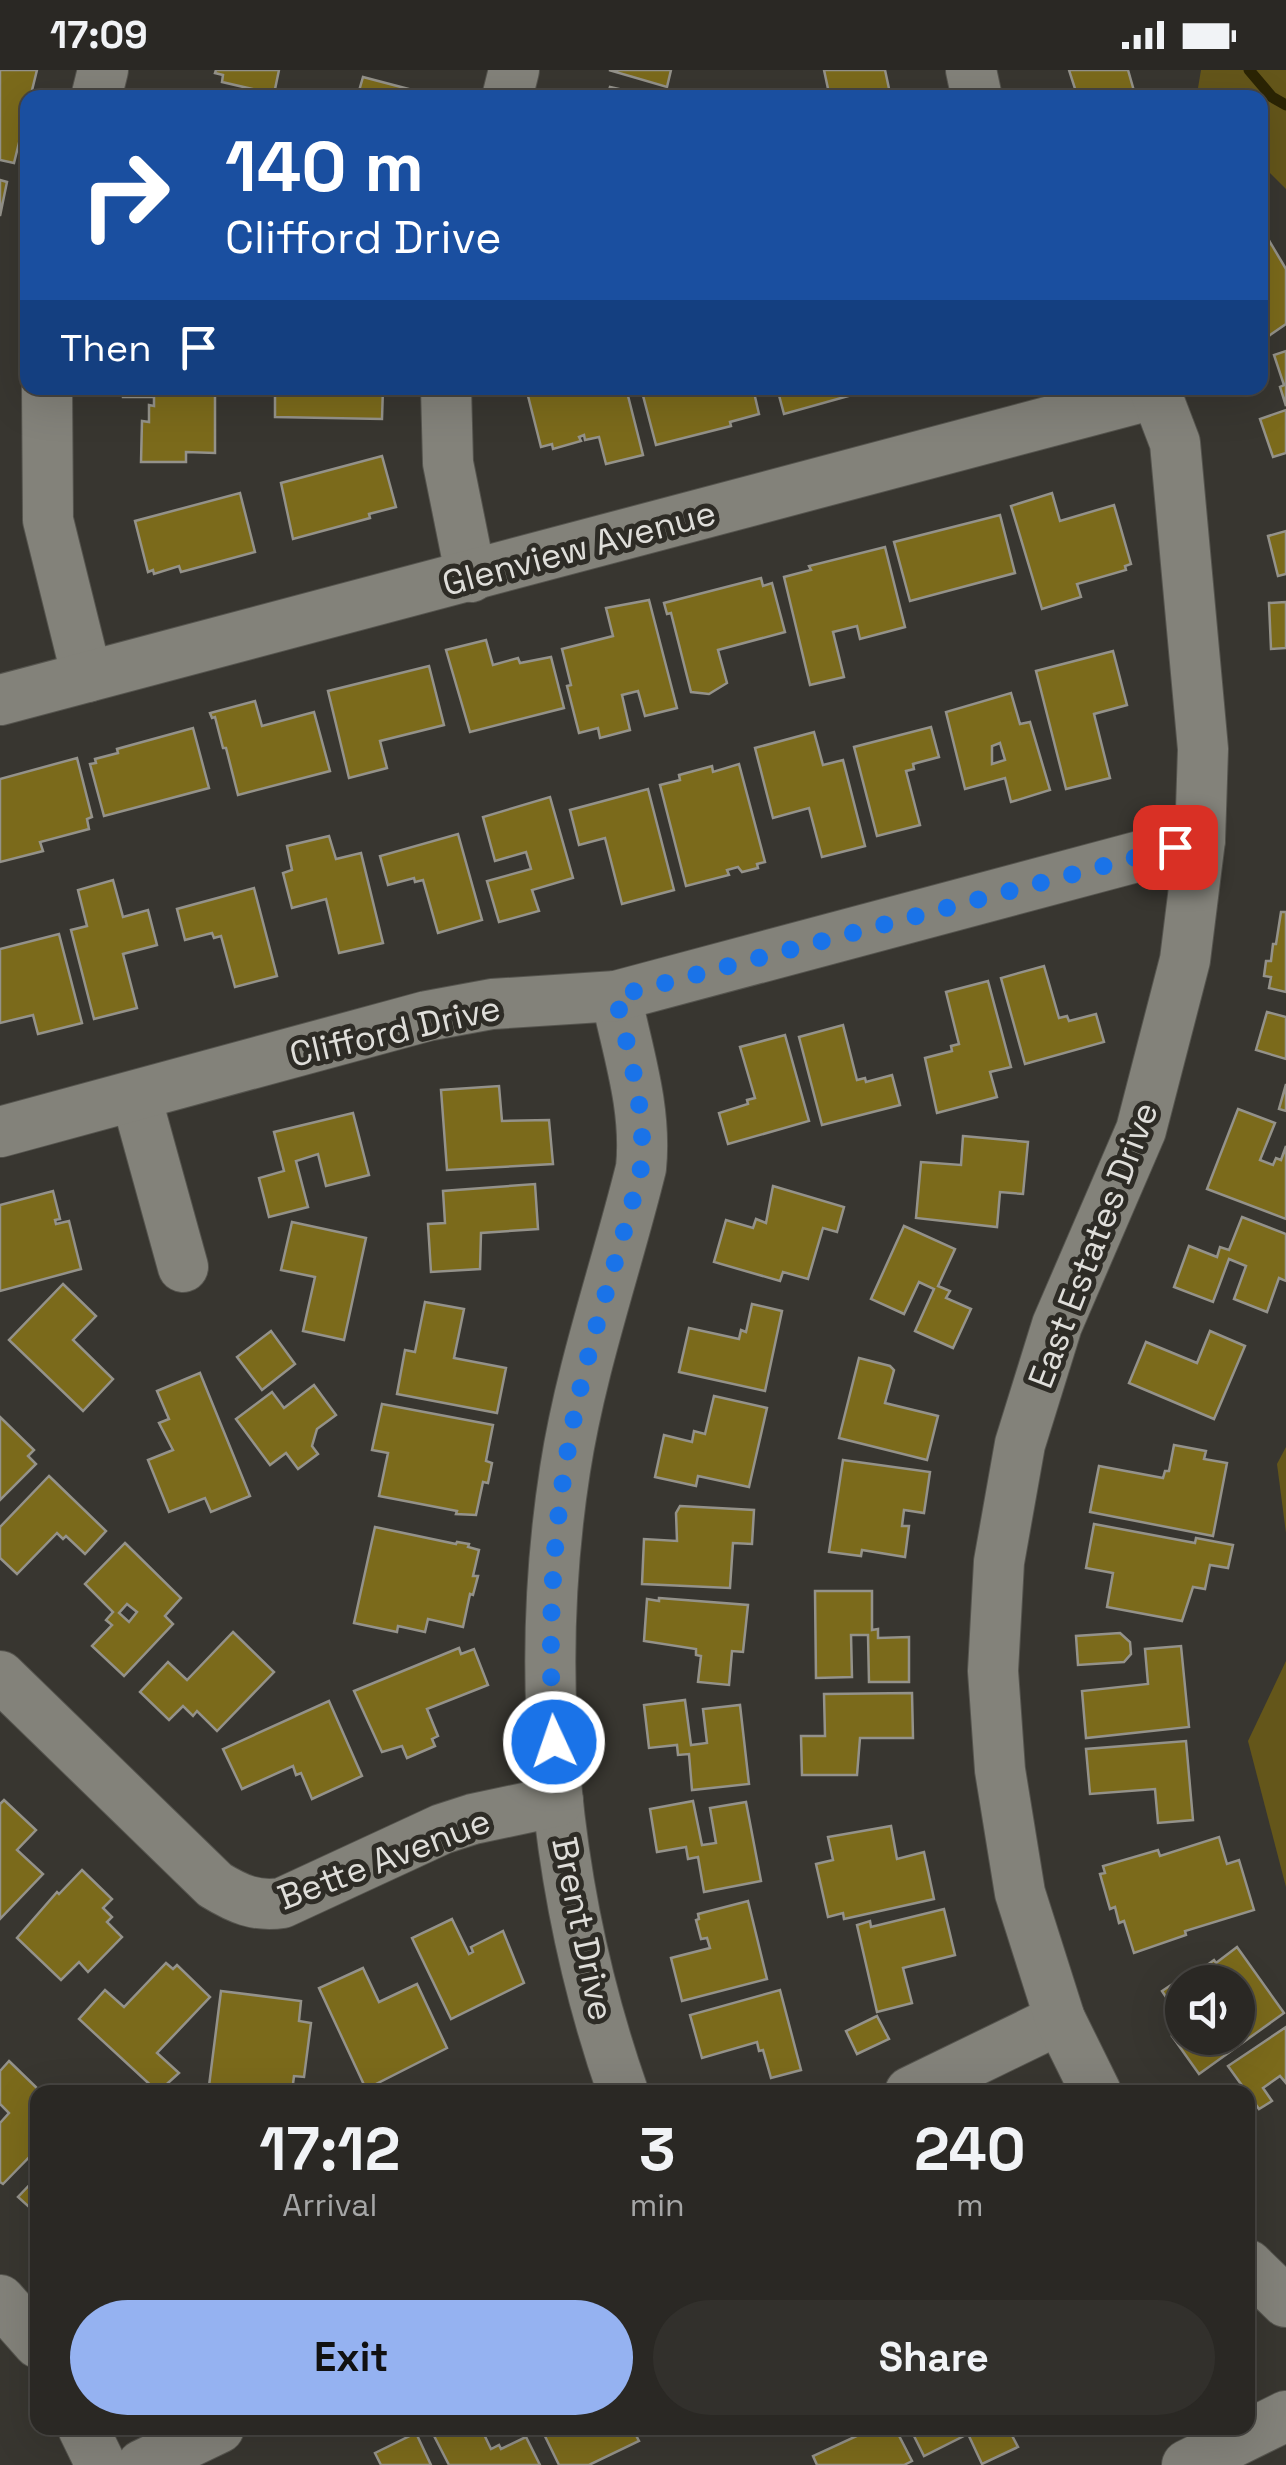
<!DOCTYPE html>
<html lang="en">
<head>
<meta charset="utf-8">
<style>
	:root { --surface:#2a2824; --page:#32302c; --text:#f1f3f6; --muted:#a5a6a6; --line:#464441; --accent:#95b2f1 }
	body { margin:0; font-family:"Space Grotesk",sans-serif; background:var(--page); color:var(--text); height:100vh; display:flex; flex-direction:column; font-size:38px; white-space:nowrap }
	* { box-sizing:border-box; margin:0 }
	p { font-size:32px; color:var(--muted) }
	.icon { flex:none; width:55px; height:55px; fill:none; stroke:currentColor; stroke-width:2; stroke-linecap:round; stroke-linejoin:round }
	.map { position:relative; flex:1; overflow:hidden }
	.drawer { position:absolute; left:30px; top:2015px; width:1225px; height:350px; display:flex; flex-direction:column; background:var(--surface); border-radius:20px; box-shadow:0 10px 40px #0002,0 0 0 2px var(--line) }
	.drawer>* { flex:none }
	.top-card { position:absolute; left:20px; top:20px; width:1248px; height:305px; border-radius:20px; box-shadow:0 10px 40px #0002,0 0 0 2px var(--line); background:#1a4fa0; color:#fff; overflow:hidden }
	.tools { position:absolute; left:1165px; top:1895px; display:grid; gap:20px }
	.tools a { display:grid; place-items:center; width:90px; height:90px; border-radius:50%; background:var(--surface); box-shadow:0 10px 40px #0002,0 0 0 2px var(--line); font-size:50px }
	.pin { position:absolute; display:grid; place-items:center; width:85px; height:85px; color:#fff; margin:-42px; border-radius:20px; box-shadow:0 5px 15px #0006 }
	.me { position:absolute; width:110px; margin:-55px; rotate:357deg; stroke-linejoin:round; filter:drop-shadow(0 0 8px #0008) }
	.turn { display:flex; align-items:center; gap:35px; height:210px; padding:0 40px; font-size:45px }
	.turn .icon { width:130px; height:130px; stroke-width:2.5 }
	.turn b { display:block; font-size:70px; line-height:85px }
	.then { display:flex; align-items:center; height:95px; padding:0 40px; background:#0003; gap:20px; font-size:38px }
	.eta { display:flex; justify-content:space-evenly; align-items:center; height:170px; text-align:center }
	.eta b { font-size:60px; font-weight:700; line-height:70px }
	.primary-button { display:flex; gap:20px; margin-top:auto; padding:20px 40px }
	.primary-button a { flex:1; height:115px; border-radius:60px; background:var(--accent); color:#111; font-size:40px; font-weight:700; line-height:115px; text-align:center }
	.primary-button a+a { background:var(--page); color:var(--text) }
	.status { display:flex; justify-content:space-between; align-items:center; height:70px; padding:0 50px; background:var(--surface); direction:ltr }
	.status svg { height:28px; fill:currentColor }
	.map>svg:first-child { display:block }
</style>
</head>
<body>
<div class="status"><b>17:09</b><svg viewBox="0 0 49 12"><path d="M0 12V9h3v3zM5 12V6h3v6zM10 12V3h3v9zM15 12V0h3v12zM26 1h20v11H26zM47 4h2v5h-2z"/></svg></div>
<div class="map">
<svg width="1286" height="2395" viewBox="0 0 1286 2395">
	<rect width="100%" height="100%" fill="#383630"/>
	<!-- green -->
	<g fill="#64561a">
		<path d="M1201,0H1286V119L1260,93V28L1201,27L1197,24Z"/>
		<path d="M1286,1377V1463L1277,1394Z"/>
		<path d="M1286,1591V1817L1248,1671Z"/>
	</g>
	<g fill="none" stroke-linecap="round" stroke-linejoin="round">
		<!-- stream -->
		<path stroke="#2b2404" stroke-width="11" d="M1249,0L1272,27L1286,35"/>
	</g>
	<!-- building -->
	<g fill="#7b6a1b" stroke="#94928a" stroke-width="2.5" fill-rule="evenodd">
		<path d="M0,0H37L14,93L0,90Z"/>
		<path d="M216,0H279L274,24L222,12L223,5L215,3Z"/>
		<path d="M609,0H671L667,17Z"/>
		<path d="M824,0H885L891,28H830Z"/>
		<path d="M1069,0H1128L1136,28H1078Z"/>
		<path d="M363,7L420,22L419,28H357Z"/>
		<path d="M610,17L659,28H598L599,21L608,23Z"/>
		<path d="M0,110L7,112L0,146Z"/>
		<path d="M1261,157L1286,199V254L1260,272Z"/>
		<path d="M1286,281V336L1280,317L1284,315L1274,285Z"/>
		<path d="M123,318H215V383L186,382V392H141L142,351L149,352V335L154,336V327H123Z"/>
		<path d="M275,318H383L382,349L275,347Z"/>
		<path d="M558,318H626L643,385L606,394L599,367L585,370L584,365L579,367L581,371L553,379L552,374L541,377L528,326Z"/>
		<path d="M641,318H753L759,344L730,352L731,356L656,375Z"/>
		<path d="M777,318H877L784,344Z"/>
		<path d="M1286,340V383L1273,387L1260,349Z"/>
		<path d="M382,386L396,437L369,444L370,448L293,469L281,413Z"/>
		<path d="M240,423L255,482L181,502L179,496L154,504L153,500L148,502L135,451Z"/>
		<path d="M1052,423L1060,451L1114,435L1131,494L1125,496L1126,500L1077,514L1081,527L1042,539L1011,436Z"/>
		<path d="M1000,445L1015,503L910,531L894,472Z"/>
		<path d="M1286,461V504L1278,506L1268,466Z"/>
		<path d="M885,477L905,557L860,569L857,556L833,562L844,607L810,615L784,507L811,500L809,496Z"/>
		<path d="M761,508L763,516L772,513L785,562L718,580L727,613L709,624L691,622L671,543L667,544L664,533Z"/>
		<path d="M649,530L677,638L645,646L638,621L622,625L630,660L600,668L598,658L579,663L567,616L571,615L562,579L613,566L606,538Z"/>
		<path d="M1286,532V578L1271,579L1269,533Z"/>
		<path d="M486,570L493,595L518,588L520,593L551,587L564,638L470,662L446,580Z"/>
		<path d="M1113,581L1127,635L1094,644L1110,708L1066,719L1036,601Z"/>
		<path d="M429,596L444,655L380,671L387,698L349,708L328,621Z"/>
		<path d="M1011,623L1020,654L1030,652L1050,720L1011,732L1005,708L965,719L946,642ZM1000,673L1005,690L992,694V676Z"/>
		<path d="M255,631L262,656L314,642L330,701L238,725L226,678H223L215,647L212,648L210,643Z"/>
		<path d="M931,657L939,687L913,694L914,699L906,701L920,755L877,766L854,677Z"/>
		<path d="M193,658L209,718L104,746L90,694L96,693L95,689L118,683L117,679Z"/>
		<path d="M814,662L823,695L843,690L865,776L822,787L809,738L773,748L755,678Z"/>
		<path d="M77,688L92,747L87,749L89,759L40,772L43,781L0,792V709Z"/>
		<path d="M739,694L765,792L757,794L758,798L742,802L738,797L727,800L729,805L686,816L660,715L680,710L679,705L712,696L713,702Z"/>
		<path d="M648,719L674,820L622,834L605,768L579,775L570,740Z"/>
		<path d="M550,727L573,808L532,820L539,841L499,852L487,811L531,799L526,782L495,791L483,747Z"/>
		<path d="M458,764L482,850L438,863L423,810L415,812L414,808L388,815L380,786Z"/>
		<path d="M329,766L336,789L361,783L383,873L339,883L326,829L292,838L283,803L292,800L287,776Z"/>
		<path d="M113,810L123,847L148,840L157,875L123,884L137,938L94,949L71,860L87,856L78,820Z"/>
		<path d="M254,818L277,906L235,917L221,866L214,868L212,863L185,870L177,839Z"/>
		<path d="M1281,842H1286V922L1269,918L1271,907L1264,906L1266,891H1271L1273,874H1276Z"/>
		<path d="M59,864L82,953L38,964L33,945L0,953V879Z"/>
		<path d="M1044,896L1059,948L1067,946L1069,951L1096,944L1104,972L1025,994L1001,908Z"/>
		<path d="M988,911L1011,997L990,1002L997,1027L937,1043L925,988L952,981L951,976L959,974L946,922Z"/>
		<path d="M1267,942L1286,947V989L1256,980Z"/>
		<path d="M843,955L857,1010L865,1008L866,1012L892,1005L900,1035L822,1055L799,967Z"/>
		<path d="M785,965L809,1051L728,1074L719,1043L748,1034L747,1030L755,1028L740,977Z"/>
		<path d="M1286,1014V1041L1279,1039Z"/>
		<path d="M499,1016L502,1051L549,1050L553,1094L447,1100L441,1020Z"/>
		<path d="M1238,1039L1275,1053L1260,1090L1273,1095L1276,1088L1281,1090L1286,1076V1149L1207,1119Z"/>
		<path d="M353,1043L369,1105L326,1116L318,1084L296,1091L308,1137L269,1147L259,1108L284,1101L274,1062Z"/>
		<path d="M963,1066L1028,1072L1023,1124L1000,1122L997,1157L916,1148L921,1092L961,1095Z"/>
		<path d="M535,1114L538,1159L481,1163L480,1199L431,1202L428,1154L445,1153L443,1121Z"/>
		<path d="M773,1116L844,1137L837,1162L823,1158L808,1209L783,1202L780,1211L714,1192L726,1150L753,1158L756,1149L766,1153Z"/>
		<path d="M53,1121L60,1149L55,1150L56,1154L69,1151L81,1199L0,1221V1135Z"/>
		<path d="M1242,1147L1286,1164V1211L1279,1208L1267,1242L1234,1229L1246,1196L1229,1189L1213,1232L1174,1217L1189,1176L1217,1187L1220,1177L1229,1180Z"/>
		<path d="M292,1152L366,1168L344,1270L303,1261L315,1207L281,1200Z"/>
		<path d="M904,1156L955,1179L938,1216L950,1221L946,1228L971,1239L953,1278L915,1261L934,1219L919,1212L904,1244L871,1229Z"/>
		<path d="M63,1214L96,1246L73,1270L113,1309L83,1341L9,1270Z"/>
		<path d="M425,1232L464,1239L454,1288L506,1298L497,1343L397,1324L405,1280L415,1282Z"/>
		<path d="M752,1234L782,1241L765,1321L679,1302L689,1258L739,1269L741,1260L746,1262Z"/>
		<path d="M271,1261L295,1294L262,1320L237,1287Z"/>
		<path d="M1210,1261L1245,1276L1214,1349L1129,1313L1146,1272L1197,1293Z"/>
		<path d="M859,1288L890,1296L894,1300L885,1333L938,1346L927,1390L839,1368Z"/>
		<path d="M200,1303L250,1426L211,1442L205,1428L169,1442L148,1390L173,1380L159,1353L169,1349L157,1321Z"/>
		<path d="M314,1315L336,1345L317,1359L312,1376L318,1384L298,1399L286,1383L270,1395L236,1349L272,1322L284,1338Z"/>
		<path d="M714,1326L767,1338L749,1417L698,1406L696,1416L655,1407L664,1365L692,1372L694,1361L705,1364Z"/>
		<path d="M382,1334L493,1355L486,1391L492,1393L488,1413L483,1412L476,1445L456,1444L457,1441L379,1426L388,1383L372,1380Z"/>
		<path d="M0,1347L34,1380L28,1386L36,1394L0,1430Z"/>
		<path d="M1174,1375L1206,1381L1204,1389L1227,1393L1213,1466L1090,1442L1099,1396L1163,1408L1165,1401H1169Z"/>
		<path d="M843,1390L930,1402L924,1443L904,1440L902,1456H909L905,1487L862,1480L861,1486L829,1482Z"/>
		<path d="M49,1406L106,1461L85,1484L66,1466L63,1469L57,1463L17,1504L0,1488V1457Z"/>
		<path d="M680,1436L754,1440L752,1474L733,1473L730,1518L642,1514L644,1469L677,1471L676,1443Z"/>
		<path d="M1094,1454L1195,1473L1196,1468L1233,1475L1228,1498L1210,1495L1205,1519L1193,1517L1182,1551L1107,1537L1113,1503L1086,1498Z"/>
		<path d="M375,1457L456,1474L457,1472L469,1474L468,1477L479,1480L473,1506H478L473,1525L470,1524L463,1557L428,1549L425,1562L398,1556L397,1562L354,1553Z"/>
		<path d="M125,1473L181,1528L165,1546L173,1554L124,1606L92,1576L112,1555L106,1550L113,1542L85,1514ZM127,1534L137,1542L129,1552L119,1543Z"/>
		<path d="M815,1521H872V1560L878,1559V1568L909,1567V1612H869L868,1565H851L852,1607L816,1608Z"/>
		<path d="M659,1528L748,1535L743,1582L732,1581L729,1615L698,1612L701,1586L696,1585V1579L644,1571L647,1529L659,1531Z"/>
		<path d="M233,1562L274,1602L217,1661L197,1641L193,1646L183,1636L169,1650L140,1622L168,1592L187,1610Z"/>
		<path d="M1120,1563L1130,1572L1131,1584L1124,1592L1078,1595L1076,1566Z"/>
		<path d="M1181,1576L1189,1657L1086,1668L1082,1621L1148,1614L1145,1579Z"/>
		<path d="M459,1578L461,1584L474,1579L488,1615L427,1639L438,1666L432,1669L435,1676L407,1688L402,1676L382,1682L354,1621Z"/>
		<path d="M912,1623L913,1668H860L857,1705H802L801,1666H825L824,1624Z"/>
		<path d="M685,1630L691,1675L707,1673L703,1639L740,1635L749,1714L692,1720L689,1684L678,1685L677,1675L649,1678L644,1635Z"/>
		<path d="M329,1631L362,1706L312,1729L301,1703L296,1705L293,1696L242,1719L223,1679Z"/>
		<path d="M1186,1671L1193,1750L1158,1753L1155,1719L1090,1724L1086,1679Z"/>
		<path d="M4,1730L36,1760L17,1780L43,1804L0,1849V1734Z"/>
		<path d="M693,1731L702,1775L716,1773L710,1738L746,1732L761,1811L704,1822L698,1787L688,1789L686,1777L657,1782L650,1739Z"/>
		<path d="M891,1756L897,1789L924,1782L934,1829L844,1849L843,1843L828,1847L816,1794L833,1790L828,1767Z"/>
		<path d="M1219,1767L1227,1794L1239,1790L1254,1840L1185,1861L1186,1865L1134,1883L1124,1851L1119,1853L1115,1837L1110,1839L1100,1804L1105,1803L1103,1796L1158,1780L1160,1786Z"/>
		<path d="M82,1800L112,1829L103,1838L112,1847L107,1852L122,1867L88,1902L79,1892L61,1910L17,1868L57,1822L59,1824Z"/>
		<path d="M748,1831L767,1909L682,1931L671,1888L710,1878L707,1868L701,1869L696,1850L699,1849L698,1844Z"/>
		<path d="M944,1839L955,1885L903,1898L912,1933L877,1942L857,1855L870,1851L871,1857Z"/>
		<path d="M452,1849L469,1884L473,1882L471,1877L503,1861L524,1913L451,1949L412,1868Z"/>
		<path d="M1237,1877L1284,1943L1199,2004L1172,1966L1182,1959V1968H1238V1912H1182V1953L1179,1956L1167,1940L1172,1936L1162,1921L1189,1903L1191,1907L1214,1890L1216,1893Z"/>
		<path d="M166,1893L173,1899L177,1895L210,1927L157,1983L179,2003L158,2022L79,1949L105,1920L124,1937Z"/>
		<path d="M363,1898L379,1932L417,1914L447,1978L366,2019L319,1918Z"/>
		<path d="M780,1920L801,2000L771,2008L763,1980L759,1981L757,1972L702,1988L690,1945Z"/>
		<path d="M221,1921L301,1931L299,1951L311,1953L304,2007L294,2006L292,2022H202L203,2015L209,2016Z"/>
		<path d="M877,1946L889,1969L857,1984L846,1961Z"/>
		<path d="M1286,1957V2013L1280,2006L1263,2018L1272,2031L1259,2039L1228,1996Z"/>
		<path d="M9,1991L41,2022H38V2078L3,2114L0,2112V2053L9,2043L0,2034V2001Z"/>
		<path d="M38,2106V2145L18,2127Z"/>
		<path d="M430,2358H481L491,2379L499,2375L501,2379L526,2367L540,2395H449Z"/>
		<path d="M541,2358H632L639,2371L589,2395H559Z"/>
		<path d="M874,2358H895L912,2391L904,2395H817L813,2386Z"/>
		<path d="M910,2358H1008L1018,2377L982,2394L968,2364L924,2386Z"/>
		<path d="M416,2363L431,2395H381L375,2383Z"/>
	</g>
	<g fill="none" stroke-linecap="round" stroke-linejoin="round">
		<!-- minor casing -->
		<g stroke="#55544e" stroke-width="52">
			<g id="minor">
				<path d="M971,0L977,28"/>
				<path d="M96,28L103,0"/>
				<path d="M507,28L514,0"/>
				<path d="M47,318L48,450L87,607"/>
				<path d="M446,318L448,393L471,507"/>
				<path d="M0,630L1157,323"/>
				<path d="M616,926C628,983 647,1039 641,1098C616,1199 581,1297 565,1400C533,1606 554,1825 623,2022"/>
				<path d="M136,1027L183,1197"/>
				<path d="M0,1062L427,946L492,934L616,926L1200,770"/>
				<path d="M0,1606L215,1815C238,1829 256,1837 282,1833L442,1759L473,1749L558,1731"/>
				<path d="M910,2022L1060,1949"/>
				<path d="M1096,2022L1060,1949L1020,1823L1000,1700L993,1601L999,1492L1020,1374L1057,1255L1141,1060L1185,890L1200,770L1203,679L1175,373L1154,318"/>
				<path d="M1248,2195L1286,2232"/>
				<path d="M0,2230L38,2273"/>
				<path d="M83,2358L101,2395"/>
				<path d="M142,2395L219,2358"/>
				<path d="M1187,2395L1286,2346"/>
			</g>
		</g>
		<!-- minor -->
		<use href="#minor" stroke="#83827a" stroke-width="50"/>
	</g>
	<g fill="none" stroke-linecap="round" stroke-linejoin="round">
		<!-- route -->
		<path stroke="#1a73e8" stroke-width="18" stroke-dasharray="0 32.4" d="M554,1672C546,1554 553,1436 580,1320C597,1245 623,1172 641,1098C647,1039 628,983 616,926L1175,777"/>
	</g>
	<g text-anchor="middle" dominant-baseline="central" stroke-width="10" stroke-linejoin="round" paint-order="stroke">
		<!-- street labels -->
		<g font-size="35" fill="#dfdeda" stroke="#2e2c26">
			<text transform="translate(579 478) rotate(-15)">Glenview Avenue</text>
			<text transform="translate(395 961) rotate(-13)">Clifford Drive</text>
			<text transform="translate(1093 1175) rotate(-69)">East Estates Drive</text>
			<text transform="translate(384 1789) rotate(-21)">Bette Avenue</text>
			<text transform="translate(583 1859) rotate(78)">Brent Drive</text>
		</g>
	</g>
</svg>
<div class="tools">
<a><svg class="icon" aria-label="sound" viewBox="0 0 24 24"><path d="M4 9h4l5-4v14l-5-4H4zM17 9q2 3 0 6"/></svg></a>
</div>
<div class="pin" style="left:1175px;top:777px;background:#d93025"><svg class="icon" aria-label="arrive" viewBox="0 0 24 24"><path d="M6 21V4h12l-3 4 3 4H6"/></svg></div>
<svg class="me" style="left:554px;top:1672px" viewBox="-20 -20 40 40"><circle r="17" fill="#1a73e8" stroke="#fff" stroke-width="3"/><path d="M0-11L8 9 0 5-8 9z" fill="#fff"/></svg>
<div class="top-card">
<div class="turn"><svg class="icon" aria-label="right" viewBox="0 0 24 24"><path d="M7 20v-9h11M14 6l5 5-5 5"/></svg><div><b>140 m</b>Clifford Drive</div></div>
<div class="then">Then<svg class="icon" aria-label="arrive" viewBox="0 0 24 24"><path d="M6 21V4h12l-3 4 3 4H6"/></svg></div>
</div>
<section class="drawer">
<div class="eta">
<div><b>17:12</b><p>Arrival</p></div>
<div><b>3</b><p>min</p></div>
<div><b>240</b><p>m</p></div>
</div>
<div class="primary-button"><a>Exit</a><a>Share</a></div>
</section>
</div>
</body>
</html>
